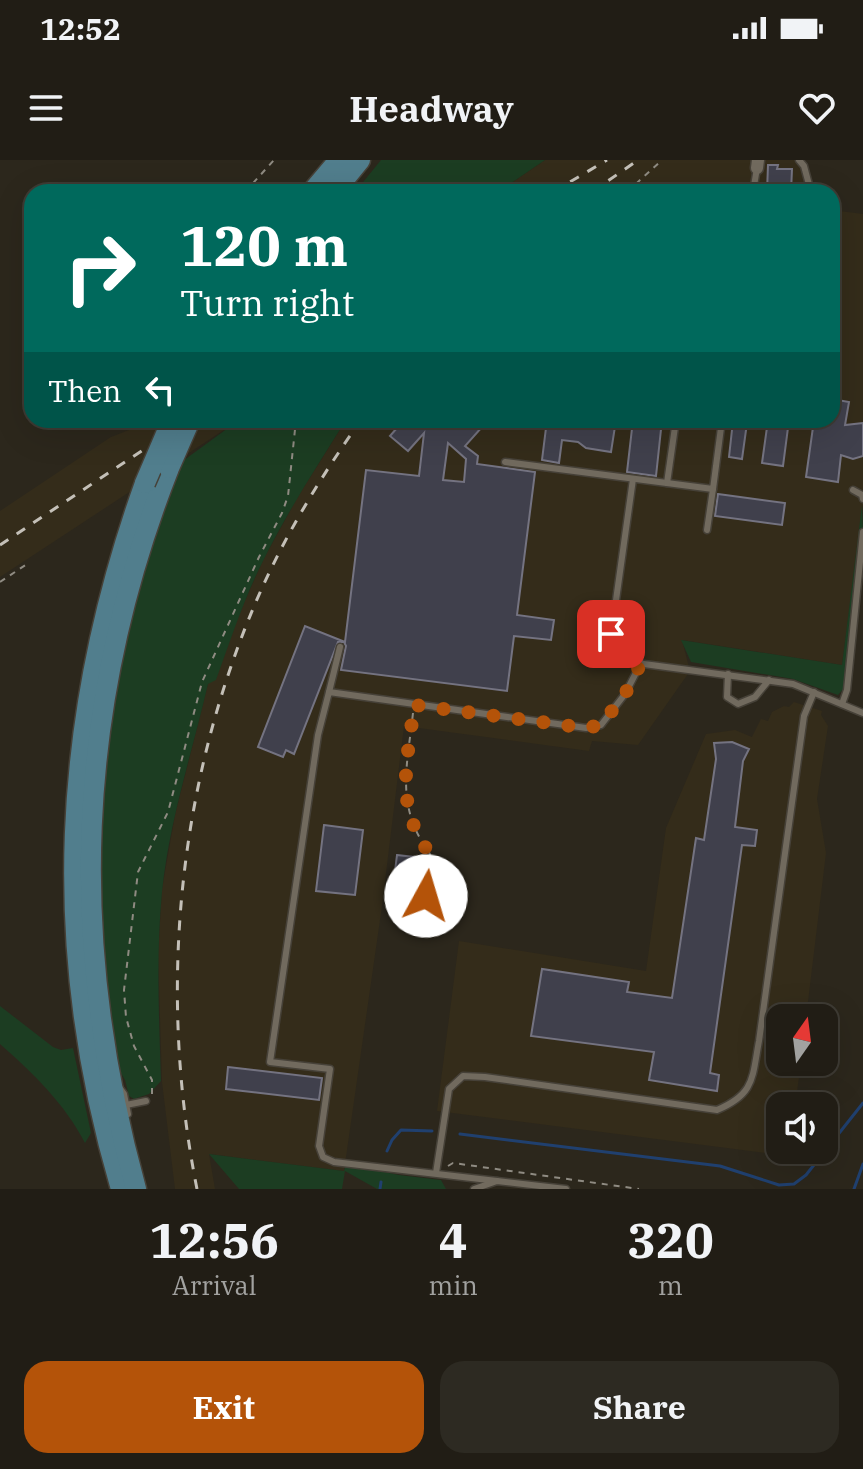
<!DOCTYPE html>
<html lang="en">
<head>
<meta charset="utf-8">
<style>
	:root { --surface:#211d15; --page:#2d2a22; --text:#f1f3f6; --muted:#a2a2a0; --line:#3e3b34; --accent:#b45309 }
	body { margin:0; font-family:"IBM Plex Serif",serif; background:var(--page); color:var(--text); height:100vh; display:flex; flex-direction:column; font-size:30px; white-space:nowrap }
	* { box-sizing:border-box; margin:0 }
	p { font-size:26px; color:var(--muted) }
	.icon { flex:none; width:44px; height:44px; fill:none; stroke:currentColor; stroke-width:2; stroke-linecap:round; stroke-linejoin:round }
	.map { position:relative; height:1029px; overflow:hidden }
	.panel { display:flex; flex-direction:column; background:var(--surface); flex:1 }
	.panel>* { flex:none }
	.top-card { position:absolute; left:24px; top:24px; width:816px; height:244px; border-radius:24px; box-shadow:0 8px 32px #0002,0 0 0 2px var(--line); background:#00695c; color:#fff; overflow:hidden }
	.needle { width:52px; rotate:14deg }
	.buttons { position:absolute; left:766px; top:844px; display:grid; gap:16px }
	.buttons a { display:grid; place-items:center; width:72px; height:72px; border-radius:16px; background:var(--surface); box-shadow:0 8px 32px #0002,0 0 0 2px var(--line); font-size:40px }
	.pin { position:absolute; display:grid; place-items:center; width:68px; height:68px; color:#fff; margin:-34px; border-radius:16px; box-shadow:0 4px 12px #0006 }
	.me { position:absolute; width:88px; margin:-44px; rotate:6deg; stroke-linejoin:round; filter:drop-shadow(0 0 6px #0008) }
	.turn { display:flex; align-items:center; gap:28px; height:168px; padding:0 24px; font-size:36px }
	.turn .icon { width:104px; height:104px; stroke-width:2.5 }
	.turn b { display:block; font-size:56px; line-height:68px }
	.then { display:flex; align-items:center; height:76px; padding:0 24px; background:#0003; gap:16px; font-size:30px }
	.eta { display:flex; justify-content:space-evenly; align-items:center; height:136px; text-align:center }
	.eta b { font-size:48px; font-weight:700; line-height:56px }
	.button { display:flex; gap:16px; margin-top:auto; padding:16px 24px }
	.button a { flex:1; height:92px; border-radius:24px; background:var(--accent); color:#fff; font-size:32px; font-weight:700; line-height:92px; text-align:center }
	.button a+a { background:var(--page); color:var(--text) }
	.status { display:flex; justify-content:space-between; align-items:center; height:56px; padding:0 40px; background:var(--surface); direction:ltr }
	.status svg { height:22px; fill:currentColor }
	header { display:flex; justify-content:space-between; align-items:center; height:104px; padding:0 24px; background:var(--surface); font-size:36px; font-weight:700 }
	.map>svg:first-child { display:block }
</style>
</head>
<body>
<div class="status"><b>12:52</b><svg viewBox="0 0 49 12"><path d="M0 12V9h3v3zM5 12V6h3v6zM10 12V3h3v9zM15 12V0h3v12zM26 1h20v11H26zM47 4h2v5h-2z"/></svg></div>
<header><svg class="icon" aria-label="menu" viewBox="0 0 24 24"><path d="M4 6h16M4 12h16M4 18h16"/></svg>Headway<svg class="icon" aria-label="heart" viewBox="0 0 24 24"><path d="M12 20l-8-8c-3-5 5-10 8-4 3-6 11-1 8 4z"/></svg></header>
<div class="map">
<svg width="863" height="1029" viewBox="0 0 863 1029">
	<rect width="100%" height="100%" fill="#2c271c"/>
	<!-- built -->
	<g fill="#342c1a">
		<path d="M545,0H804L813,32H498Z"/>
		<path d="M832,50L863,54V346L842,505L682,480L690,511L638,585L592,581L589,591L404,566L382,746L344,1011L209,994L215,1029H175L162,922L158,794L162,729L175,655L208,524L263,400L297,338L346,260H832Z"/>
		<path d="M155,260H239L0,417V351L111,277Z"/>
		<path d="M794,542L822,551L821,555L828,566L817,639L826,693L806,858H780V902H801L795,946H780V990H790L789,996L437,951L459,781L646,811L666,668L706,574L735,570L752,577L761,559L768,561L772,552L784,546L789,547Z"/>
	</g>
	<!-- green -->
	<g fill="#1c3d22">
		<path d="M381,0H545L498,32H355Z"/>
		<path d="M239,260H346C317,306 288,351 264,399C244,438 231,479 216,520L208,524C192,593 169,662 162,732C156,795 159,858 161,921L149,934L134,939L129,936L125,920L115,903L97,795L102,598L139,416L180,303Z"/>
		<path d="M862,345L863,371L846,526L838,535L793,519L691,502L681,480L842,505Z"/>
		<path d="M0,846L53,887L61,890L73,888L91,973L85,983C65,944 33,913 0,884Z"/>
		<path d="M209,994L344,1011L346,1004L399,1015L441,1020L446,1029H377L345,1011L342,1029H239Z"/>
	</g>
	<g fill="none" stroke-linecap="round" stroke-linejoin="round">
		<!-- stream -->
		<g stroke="#20406f" stroke-width="3">
			<path d="M460,974L720,1006L779,1025L794,1024L806,1015L863,943"/>
			<path d="M387,991L392,980L401,970L432,971"/>
			<path d="M380,1029L381,1022"/>
			<path d="M854,1029L863,1004"/>
		</g>
	</g>
	<!-- building -->
	<g fill="#40404c" stroke="#747381" stroke-width="2" fill-rule="evenodd">
		<path d="M768,5H778L777,9H792L791,32H767Z"/>
		<path d="M832,239L849,242L845,265L863,263V296L853,299L841,295L838,322L806,317L814,260H832Z"/>
		<path d="M388,260H474L482,267L465,286L478,296L477,304L535,312L517,455L554,460L551,480L514,476L507,531L341,510L346,486L344,482H338L294,594L286,590L283,597L258,587L305,466L345,482L366,310L419,316L424,273L408,291L390,276L397,268ZM448,283L466,299L464,322L443,320Z"/>
		<path d="M547,260H616L611,292L586,288L578,282L562,280L559,303L542,300Z"/>
		<path d="M633,260H662L656,316L627,312Z"/>
		<path d="M768,260H789L783,306L762,303Z"/>
		<path d="M733,261L747,263L742,299L729,297Z"/>
		<path d="M718,334L785,343L782,365L715,356Z"/>
		<path d="M732,582L749,589L743,601L735,667L757,670L755,686L742,685L710,913L719,915L717,931L649,920L654,892L531,876L542,809L629,822L627,832L672,838L696,678L704,680L716,599L714,583Z"/>
		<path d="M324,665L363,670L355,735L316,731Z"/>
		<path d="M397,695L414,697L410,729L393,727Z"/>
		<path d="M228,907L322,918L319,940L226,929Z"/>
	</g>
	<g fill="none" stroke-linecap="round" stroke-linejoin="round">
		<!-- service casing -->
		<g stroke="#464138" stroke-width="9">
			<g id="service">
				<path d="M799,0L804,6L811,32"/>
				<path d="M753,32L757,8"/>
				<path d="M505,302L713,329L722,260"/>
				<path d="M633,319L610,483L618,496L629,502L793,524L863,553"/>
				<path d="M667,323L676,260"/>
				<path d="M853,330L862,335L863,339"/>
				<path d="M707,370L713,329"/>
				<path d="M728,514L727,537L738,544L755,537L769,520"/>
				<path d="M329,532L340,487"/>
				<path d="M842,544L847,530L863,372"/>
				<path d="M119,927L124,934L128,954"/>
				<path d="M126,945L146,941"/>
				<path d="M436,1013L449,929L463,916L485,917L717,950C755,934 752,918 759,881L804,556L814,532"/>
				<path d="M497,1021L334,1002L323,997L319,986L330,909L270,902L318,575L329,532L586,568L601,565L625,534L641,503"/>
				<path d="M474,1029L497,1021L566,1029"/>
			</g>
		</g>
		<!-- minor casing -->
		<g stroke="#464138" stroke-width="15">
			<path id="minor" d="M757,8L758,0"/>
		</g>
		<!-- primary casing -->
		<g stroke="#464138" stroke-width="23">
			<g id="primary">
				<path d="M312,32L339,0"/>
				<path d="M334,32L360,0"/>
				<path d="M121,1029C50,789 61,558 145,323"/>
				<path d="M136,1029C68,782 75,547 169,308"/>
			</g>
		</g>
		<!-- path -->
		<g stroke="#8f8b82" stroke-width="2" stroke-dasharray="6 6" stroke-linecap="butt">
			<path d="M245,32L274,0"/>
			<path d="M627,32L662,0"/>
			<path d="M121,260L125,266L131,267L139,260"/>
			<path d="M0,422L27,404"/>
			<path d="M413,553C407,608 395,646 430,694L426,736"/>
			<path d="M152,934V920L134,886L126,857L124,830L138,712L168,652L202,522L259,397L282,353L288,336L296,260"/>
			<path d="M448,1006L453,1003L639,1029"/>
		</g>
		<!-- service -->
		<use href="#service" stroke="#716a5e" stroke-width="6"/>
		<!-- minor -->
		<use href="#minor" stroke="#716a5e" stroke-width="12"/>
		<!-- primary -->
		<use href="#primary" stroke="#517e8d" stroke-width="20"/>
		<!-- rail -->
		<g stroke="#c4c0b8" stroke-width="3" stroke-dasharray="10 10" stroke-linecap="butt">
			<path d="M553,32L607,0"/>
			<path d="M592,32L638,0"/>
			<path d="M201,262L204,260"/>
			<path d="M0,385L149,286"/>
			<path d="M197,1029C158,835 177,627 255,444C283,378 320,318 361,260"/>
		</g>
		<!-- primary-bridge casing -->
		<g stroke="#464138" stroke-width="23" stroke-linecap="butt">
			<g id="primary-bridge">
				<path d="M169,308L190,260"/>
				<path d="M145,323L172,260"/>
			</g>
		</g>
		<!-- primary-bridge -->
		<use href="#primary-bridge" stroke="#517e8d" stroke-width="20"/>
	</g>
	<g fill="none" stroke-linecap="round" stroke-linejoin="round">
		<!-- route -->
		<path stroke="#b45309" stroke-width="14" stroke-dasharray="0 25.2" d="M426,736L430,694C393,644 408,602 414,545L586,568L601,565L625,534L641,503C625,502 619,496 610,483L611,474"/>
	</g>
</svg>
<div class="buttons">
<a><svg class="needle" viewBox="-14 -14 28 28"><path d="M0-13l5 13h-10z" fill="#e53935"/><path d="M0 13l5-13h-10z" fill="#a2a2a0"/></svg></a>
<a><svg class="icon" aria-label="sound" viewBox="0 0 24 24"><path d="M4 9h4l5-4v14l-5-4H4zM17 9q2 3 0 6"/></svg></a>
</div>
<div class="pin" style="left:611px;top:474px;background:#d93025"><svg class="icon" aria-label="arrive" viewBox="0 0 24 24"><path d="M6 21V4h12l-3 4 3 4H6"/></svg></div>
<svg class="me" style="left:426px;top:736px" viewBox="-20 -20 40 40"><circle r="19" fill="#fff"/><path d="M0-13L10 11 0 6-10 11z" fill="#b45309"/></svg>
<div class="top-card">
<div class="turn"><svg class="icon" aria-label="right" viewBox="0 0 24 24"><path d="M7 20v-9h11M14 6l5 5-5 5"/></svg><div><b>120 m</b>Turn right</div></div>
<div class="then">Then<svg class="icon" aria-label="left" viewBox="0 0 24 24"><path d="M17 20v-9H6M10 6l-5 5 5 5"/></svg></div>
</div>
</div>
<section class="panel">
<div class="eta">
<div><b>12:56</b><p>Arrival</p></div>
<div><b>4</b><p>min</p></div>
<div><b>320</b><p>m</p></div>
</div>
<div class="button"><a>Exit</a><a>Share</a></div>
</section>
</body>
</html>
